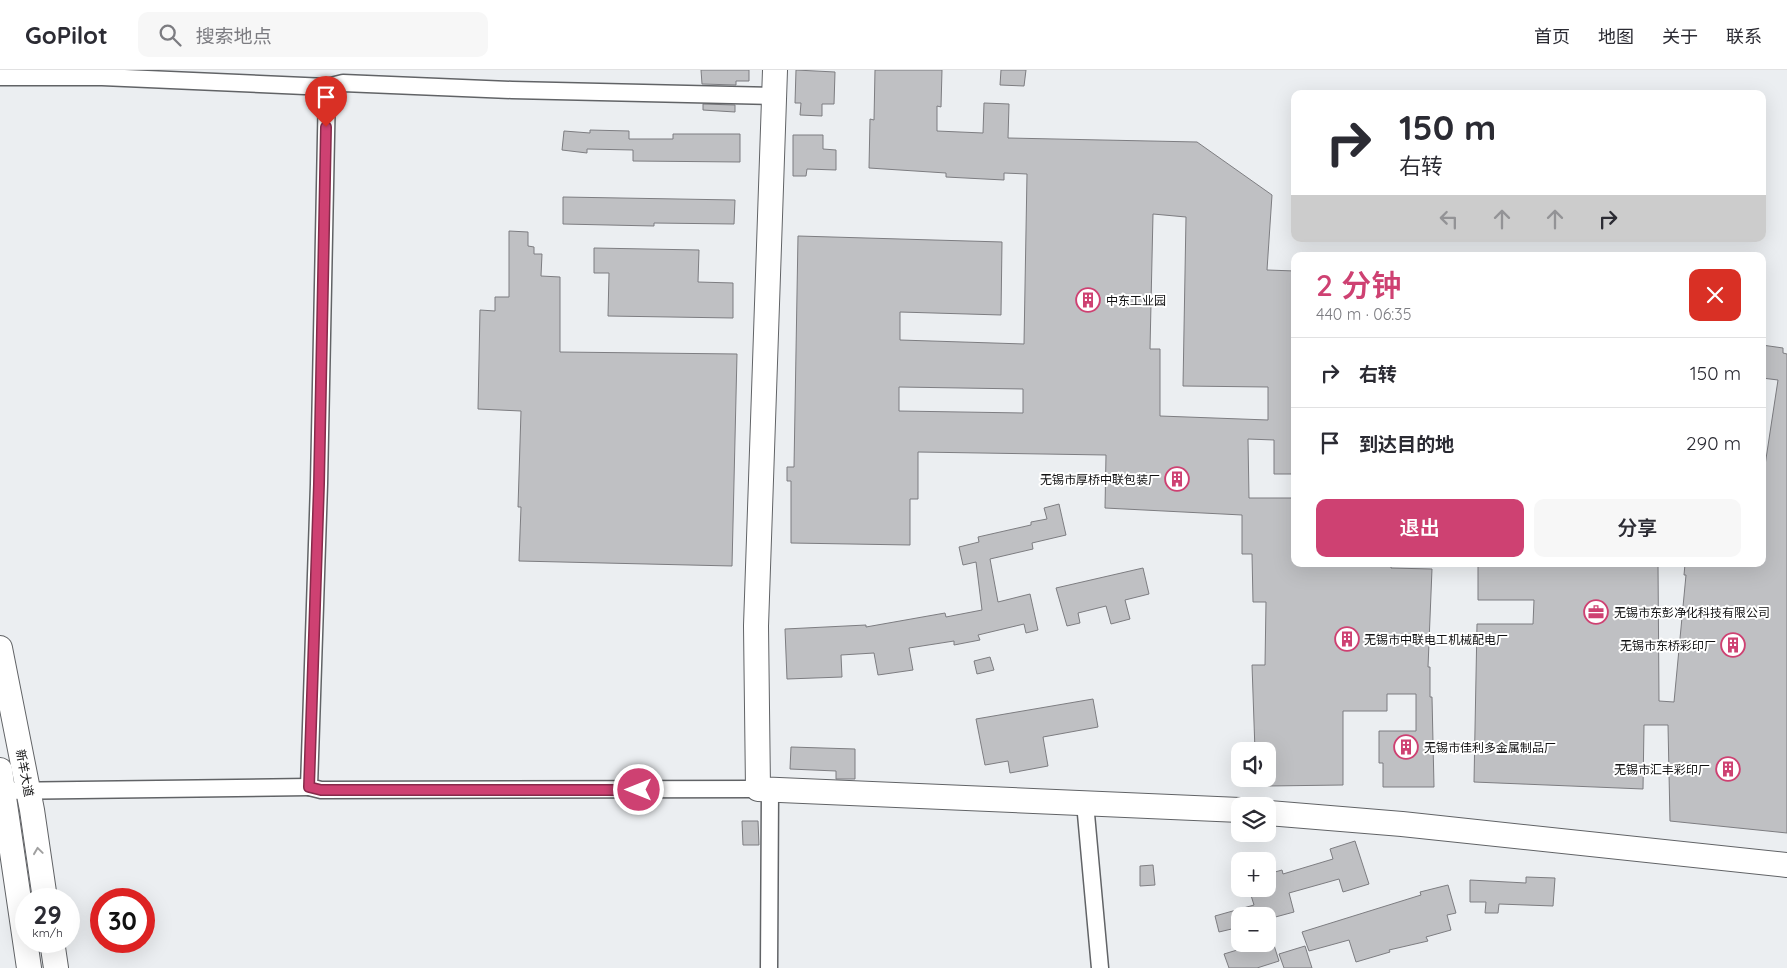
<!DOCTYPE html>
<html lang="zh">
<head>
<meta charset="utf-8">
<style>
	:root { --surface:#fff; --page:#f7f7f7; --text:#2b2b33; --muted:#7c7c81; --line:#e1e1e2; --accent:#ce4172 }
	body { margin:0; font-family:Quicksand,"Noto Sans SC",sans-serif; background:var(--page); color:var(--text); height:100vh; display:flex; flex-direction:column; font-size:19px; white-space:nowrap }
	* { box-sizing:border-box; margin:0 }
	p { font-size:16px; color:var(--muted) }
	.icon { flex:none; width:28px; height:28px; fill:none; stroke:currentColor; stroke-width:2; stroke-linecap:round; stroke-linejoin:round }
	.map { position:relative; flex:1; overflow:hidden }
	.details { position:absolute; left:1291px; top:182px; width:475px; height:315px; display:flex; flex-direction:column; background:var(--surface); border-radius:10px; box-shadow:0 5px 20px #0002 }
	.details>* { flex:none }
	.top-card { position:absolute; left:1291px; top:20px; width:475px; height:152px; border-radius:10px; box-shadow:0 5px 20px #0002; background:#fff; color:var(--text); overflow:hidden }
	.controls { position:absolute; left:1231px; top:672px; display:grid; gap:10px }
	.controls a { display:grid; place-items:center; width:45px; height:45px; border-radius:10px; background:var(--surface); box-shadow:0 5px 20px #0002; font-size:25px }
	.speed { position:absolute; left:15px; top:818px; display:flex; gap:10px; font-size:25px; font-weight:700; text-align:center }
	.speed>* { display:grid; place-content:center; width:65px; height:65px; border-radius:50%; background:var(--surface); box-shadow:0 5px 20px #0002; line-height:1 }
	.speed small { font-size:12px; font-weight:400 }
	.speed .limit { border:8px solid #d22; background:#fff; color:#111 }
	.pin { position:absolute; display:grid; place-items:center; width:42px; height:42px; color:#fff; margin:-51px -21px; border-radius:50% 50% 50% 0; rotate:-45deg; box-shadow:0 0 5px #0007 }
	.pin .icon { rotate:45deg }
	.me { position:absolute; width:55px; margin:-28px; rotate:270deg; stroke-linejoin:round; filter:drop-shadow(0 0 4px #0008) }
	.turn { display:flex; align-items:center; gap:18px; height:105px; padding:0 25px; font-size:22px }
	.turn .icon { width:65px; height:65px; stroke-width:2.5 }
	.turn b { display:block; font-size:35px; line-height:42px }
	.lanes { display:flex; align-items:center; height:48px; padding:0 25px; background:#0003; justify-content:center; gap:25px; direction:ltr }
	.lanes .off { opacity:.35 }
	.round { display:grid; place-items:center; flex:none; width:52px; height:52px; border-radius:10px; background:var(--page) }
	.headline { display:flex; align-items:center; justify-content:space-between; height:85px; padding:0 25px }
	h1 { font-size:30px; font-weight:600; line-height:38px; color:var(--accent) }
	.action { display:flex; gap:10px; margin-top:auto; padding:10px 25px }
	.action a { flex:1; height:58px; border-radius:10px; background:var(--accent); color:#fff; font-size:20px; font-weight:600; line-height:58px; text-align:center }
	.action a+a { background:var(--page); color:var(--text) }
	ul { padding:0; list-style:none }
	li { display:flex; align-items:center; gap:15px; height:70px; padding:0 25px; border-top:1px solid var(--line) }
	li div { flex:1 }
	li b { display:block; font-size:19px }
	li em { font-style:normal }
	header { display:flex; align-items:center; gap:30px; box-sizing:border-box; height:70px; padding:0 25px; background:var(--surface); border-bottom:1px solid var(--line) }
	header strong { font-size:24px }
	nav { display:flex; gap:28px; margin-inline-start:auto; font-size:18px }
	.search { width:350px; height:45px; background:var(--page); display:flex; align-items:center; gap:12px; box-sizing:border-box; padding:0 18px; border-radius:10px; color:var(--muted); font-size:19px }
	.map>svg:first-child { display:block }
</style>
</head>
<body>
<header>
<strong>GoPilot</strong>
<div class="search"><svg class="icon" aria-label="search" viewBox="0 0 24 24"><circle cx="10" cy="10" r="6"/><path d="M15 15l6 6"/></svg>搜索地点</div>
<nav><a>首页</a><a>地图</a><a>关于</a><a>联系</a></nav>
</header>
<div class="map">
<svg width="1787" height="898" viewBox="0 0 1787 898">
	<rect width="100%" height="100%" fill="#ebeef1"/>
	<!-- building -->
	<g fill="#bfc0c3" stroke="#7d7d81" fill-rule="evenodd">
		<path d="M701,0H749V11H736V15L702,14Z"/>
		<path d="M796,0L835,2L834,34H822V46L800,45L801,33H795Z"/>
		<path d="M875,0H942L941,37L937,36V61L983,63L984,33L1009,34L1008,68L1197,72L1272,125L1267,200L1295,201V404H1274V370L1248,369L1249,428H1295V494H1391V498L1432,499L1428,597H1430V627H1432L1434,717H1383V693H1379V661H1416V624H1387V641H1343V715L1268,716V681H1255L1252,595H1265L1266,532H1253L1252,484H1242V445L1105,438L1106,385L918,382V429H910V475L791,473V411H787V397H794L798,166L1002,172L1001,245L900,242V270L1024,274L1027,104L1004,103V110L946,107V103L869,98L870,49L874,50ZM1153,144L1186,147L1183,316L1268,317V350L1160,346V279H1150ZM899,317L1023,319V343L899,341Z"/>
		<path d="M1001,0H1026L1024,16L1000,15Z"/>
		<path d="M703,34L735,35V42L703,40Z"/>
		<path d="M590,60L629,61V69H673V64H740V92L633,91V80L587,79V83L562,80L564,61L590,63Z"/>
		<path d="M793,65H823V79L836,80V100L807,99L806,106H793Z"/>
		<path d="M563,127L735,130L734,154L654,153V156L563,154Z"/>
		<path d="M509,161L528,162V176L534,177V184H542L541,206L560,207V282L737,284L732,496L519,491L521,437H518L521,341L478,339L480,240L495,241V227H509Z"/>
		<path d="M594,178L699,180L698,212L733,213V248L608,246L609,203H594Z"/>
		<path d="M1762,275L1783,278V283L1787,284V763L1670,751L1668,655H1644L1643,719L1474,712L1477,554H1533L1534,530H1478V494H1658L1659,631L1674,632L1686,505H1684L1685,494H1762V415L1778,310L1762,308Z"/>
		<path d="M1059,434L1066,465L1032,473L1033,479L990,489L998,532L1030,524L1038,560L1026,563L1024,554L978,565L980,570L954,575V571L909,578L913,600L878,605L874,583L841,585L842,607L787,609L785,559L866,555V557L945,543L946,547L982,540L976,492L963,495L959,477L979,472L978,467L1031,455V452L1047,449L1044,438Z"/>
		<path d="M1143,498L1149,524L1125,530L1130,549L1111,554L1106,536L1078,543L1080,553L1067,556L1056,518Z"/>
		<path d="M990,587L994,600L977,604L974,591Z"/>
		<path d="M1093,629L1098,657L1043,667L1048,696L1010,703L1008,691L985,695L976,649Z"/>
		<path d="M791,677L855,679V709H836V701L790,699Z"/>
		<path d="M742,751H758L759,775H743Z"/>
		<path d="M1355,771L1369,814L1343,822L1339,809L1289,823L1294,842L1268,849V846H1240V857L1219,862L1215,846L1254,835L1249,819H1268V804L1282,800L1283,804L1333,789L1330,779Z"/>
		<path d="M1153,795L1155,815L1140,816V796Z"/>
		<path d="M1526,807L1555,808L1553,836L1499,834L1498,843H1485L1486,832H1470V810L1526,813Z"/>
		<path d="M1448,815L1456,843L1447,845L1451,860L1426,867L1428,871L1389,880L1390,882L1356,892L1349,870L1309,881L1302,862L1421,825L1420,822Z"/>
		<path d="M1272,869L1279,891L1257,898H1229L1224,884L1257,874H1268V870Z"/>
		<path d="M1305,876L1312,898H1284L1279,884Z"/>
	</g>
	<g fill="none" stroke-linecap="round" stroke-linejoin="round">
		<!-- street casing -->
		<g stroke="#616366" stroke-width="19">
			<g id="street">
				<path d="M0,7H102L327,17L343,13L512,20L774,26"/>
				<path d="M327,17L319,414L309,717L321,720L758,719"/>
				<path d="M0,721L309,717"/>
				<path d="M1085,733L1100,898"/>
				<path d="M769,898L770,720"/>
			</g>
		</g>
		<!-- secondary casing -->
		<g stroke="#616366" stroke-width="26">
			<g id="secondary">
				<path d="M775,0L756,556L758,719L1240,740"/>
				<path d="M0,578L32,740L45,829"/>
				<path d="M0,700L29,898"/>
				<path d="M1268,743L1402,754L1787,795"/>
				<path d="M52,871L56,898"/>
			</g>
		</g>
		<!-- street -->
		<use href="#street" stroke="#fff" stroke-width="16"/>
		<!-- secondary -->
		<use href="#secondary" stroke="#fff" stroke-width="24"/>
	</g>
	<!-- one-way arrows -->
	<defs><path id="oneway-chevron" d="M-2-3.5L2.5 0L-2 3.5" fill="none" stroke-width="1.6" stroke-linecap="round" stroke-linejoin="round" transform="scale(1.25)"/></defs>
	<use stroke="#a0a0a0" href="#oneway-chevron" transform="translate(38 781) rotate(-98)"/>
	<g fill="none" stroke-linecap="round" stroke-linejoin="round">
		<!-- route casing -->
		<g stroke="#862a4a" stroke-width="12">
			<path id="route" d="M326,57L319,414L309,717L321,720H639"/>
		</g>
		<!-- route -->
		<use href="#route" stroke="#ce4172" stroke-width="9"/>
	</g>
	<!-- icons -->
	<defs>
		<g id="building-ring" transform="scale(1.25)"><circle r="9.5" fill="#fff" stroke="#ce4172" stroke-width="1.5"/><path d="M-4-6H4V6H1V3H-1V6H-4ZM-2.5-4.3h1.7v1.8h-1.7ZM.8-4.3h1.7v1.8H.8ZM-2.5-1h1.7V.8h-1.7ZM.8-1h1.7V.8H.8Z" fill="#ce4172"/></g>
		<g id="office-ring" transform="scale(1.25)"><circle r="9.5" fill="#fff" stroke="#ce4172" stroke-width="1.5"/><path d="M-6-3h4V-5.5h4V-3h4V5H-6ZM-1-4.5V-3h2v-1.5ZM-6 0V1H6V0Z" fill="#ce4172"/></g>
	</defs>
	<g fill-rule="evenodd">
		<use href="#building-ring" x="1088" y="230"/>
		<use href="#building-ring" x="1177" y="409"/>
		<use href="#office-ring" x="1596" y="542"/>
		<use href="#building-ring" x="1347" y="569"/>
		<use href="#building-ring" x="1733" y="575"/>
		<use href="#building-ring" x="1406" y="677"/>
		<use href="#building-ring" x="1728" y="699"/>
	</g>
	<g text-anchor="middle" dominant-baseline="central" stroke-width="4" stroke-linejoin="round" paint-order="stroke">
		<!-- poi labels -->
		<g font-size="12" fill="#111112" stroke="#fff" text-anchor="start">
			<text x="1106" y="230">中东工业园</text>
			<text x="1160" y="409" text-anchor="end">无锡市厚桥中联包装厂</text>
			<text x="1614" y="542">无锡市东彭净化科技有限公司</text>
			<text x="1364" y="569">无锡市中联电工机械配电厂</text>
			<text x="1716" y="575" text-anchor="end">无锡市东桥彩印厂</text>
			<text x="1424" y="677">无锡市佳利多金属制品厂</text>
			<text x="1710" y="699" text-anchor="end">无锡市汇丰彩印厂</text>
		</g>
		<!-- street labels -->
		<g font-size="12" fill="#111112" stroke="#fff">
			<text transform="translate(25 703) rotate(79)">新羊大道</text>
		</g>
	</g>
</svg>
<div class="controls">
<a><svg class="icon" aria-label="sound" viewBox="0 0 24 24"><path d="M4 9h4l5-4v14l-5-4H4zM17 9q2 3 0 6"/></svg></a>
<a><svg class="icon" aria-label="layers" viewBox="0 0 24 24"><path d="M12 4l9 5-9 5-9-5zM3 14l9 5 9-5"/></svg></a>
<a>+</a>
<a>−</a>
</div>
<div class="speed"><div>29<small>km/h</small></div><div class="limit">30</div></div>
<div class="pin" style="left:326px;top:57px;background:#d93025"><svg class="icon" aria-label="arrive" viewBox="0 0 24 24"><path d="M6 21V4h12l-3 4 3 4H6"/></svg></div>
<svg class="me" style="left:639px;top:720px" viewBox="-20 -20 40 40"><circle r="17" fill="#ce4172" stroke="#fff" stroke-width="3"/><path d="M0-11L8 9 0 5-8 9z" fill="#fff"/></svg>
<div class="top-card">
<div class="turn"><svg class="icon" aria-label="right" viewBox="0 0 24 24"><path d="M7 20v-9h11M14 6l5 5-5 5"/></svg><div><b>150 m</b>右转</div></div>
<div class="lanes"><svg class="icon off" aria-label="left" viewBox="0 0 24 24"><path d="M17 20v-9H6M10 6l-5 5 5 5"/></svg><svg class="icon off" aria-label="ahead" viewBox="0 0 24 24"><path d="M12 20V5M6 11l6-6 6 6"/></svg><svg class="icon off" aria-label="ahead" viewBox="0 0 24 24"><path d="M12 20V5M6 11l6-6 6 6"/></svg><svg class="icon" aria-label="right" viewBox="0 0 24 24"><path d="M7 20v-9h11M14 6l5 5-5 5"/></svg></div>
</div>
<section class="details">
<div class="headline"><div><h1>2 分钟</h1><p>440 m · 06:35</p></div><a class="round" style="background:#d93025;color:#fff"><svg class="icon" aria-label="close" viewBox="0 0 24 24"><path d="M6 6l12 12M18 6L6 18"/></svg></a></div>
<ul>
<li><svg class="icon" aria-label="right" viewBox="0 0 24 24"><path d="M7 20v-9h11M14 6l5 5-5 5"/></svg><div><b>右转</b></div><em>150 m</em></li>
<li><svg class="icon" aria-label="arrive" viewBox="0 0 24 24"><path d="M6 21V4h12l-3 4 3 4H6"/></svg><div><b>到达目的地</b></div><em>290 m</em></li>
</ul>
<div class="action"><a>退出</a><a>分享</a></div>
</section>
</div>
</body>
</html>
